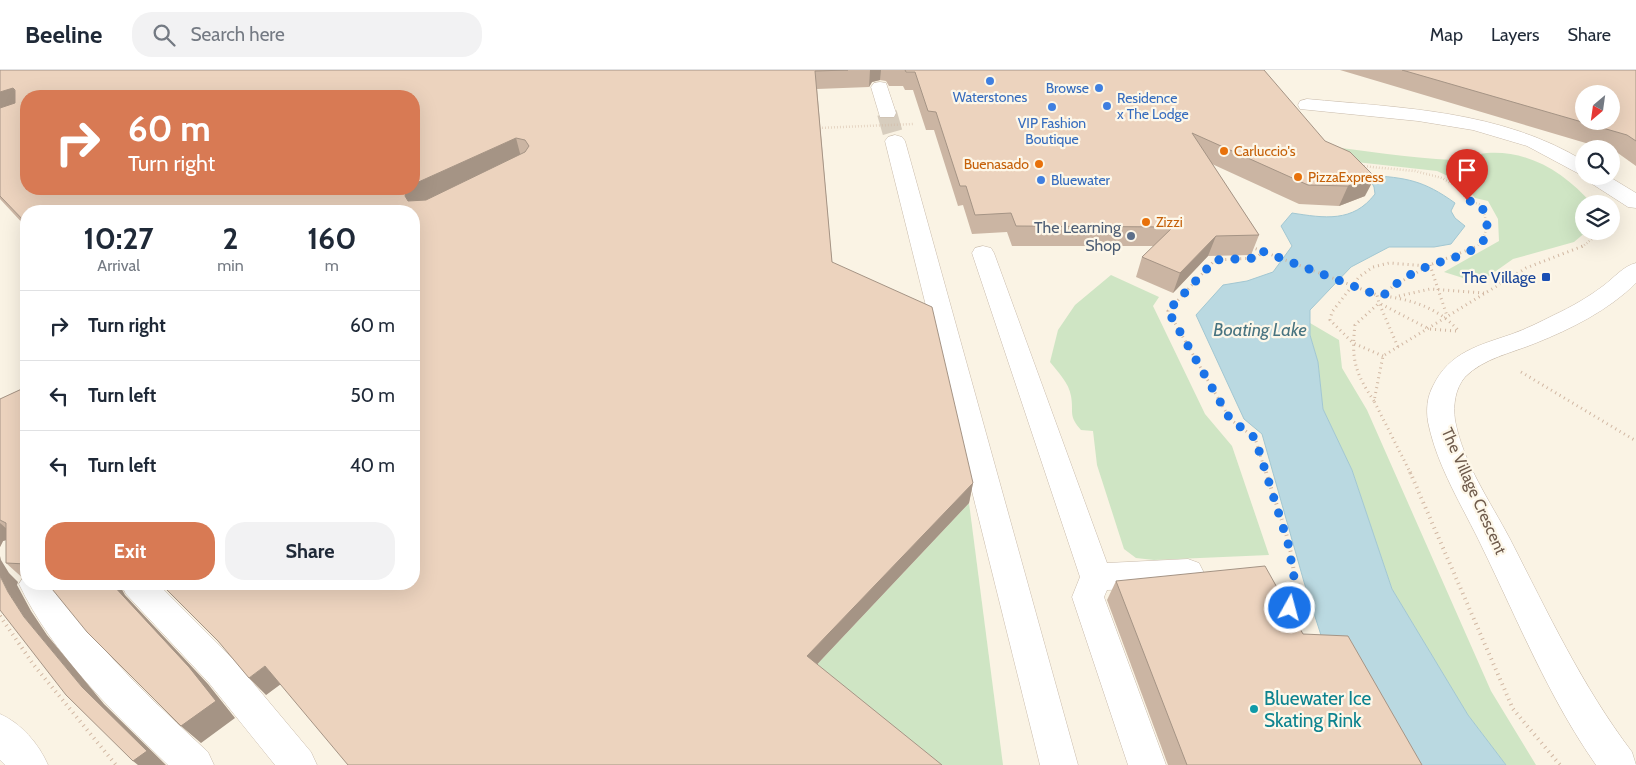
<!DOCTYPE html>
<html lang="en">
<head>
<meta charset="utf-8">
<style>
	:root { --surface:#fff; --page:#f2f2f3; --text:#1f2937; --muted:#747a83; --line:#e0e1e3; --accent:#d87a54 }
	body { margin:0; font-family:Cabin,sans-serif; background:var(--page); color:var(--text); height:100vh; display:flex; flex-direction:column; font-size:19px; white-space:nowrap }
	* { box-sizing:border-box; margin:0 }
	p { font-size:16px; color:var(--muted) }
	.icon { flex:none; width:28px; height:28px; fill:none; stroke:currentColor; stroke-width:2; stroke-linecap:round; stroke-linejoin:round }
	.map { position:relative; flex:1; overflow:hidden }
	.side { position:absolute; left:20px; top:135px; width:400px; height:385px; display:flex; flex-direction:column; background:var(--surface); border-radius:20px; box-shadow:0 5px 20px #0002 }
	.side>* { flex:none }
	.guide { position:absolute; left:20px; top:20px; width:400px; height:105px; border-radius:20px; box-shadow:0 5px 20px #0002; background:#d87a54; color:#fff; overflow:hidden }
	.needle { width:32px; rotate:209deg }
	.fabs { position:absolute; left:1575px; top:15px; display:grid; gap:10px }
	.fabs a { display:grid; place-items:center; width:45px; height:45px; border-radius:50%; background:var(--surface); box-shadow:0 5px 20px #0002; font-size:25px }
	.pin { position:absolute; display:grid; place-items:center; width:42px; height:42px; color:#fff; margin:-51px -21px; border-radius:50% 50% 50% 0; rotate:-45deg; box-shadow:0 0 5px #0007 }
	.pin .icon { rotate:45deg }
	.me { position:absolute; width:55px; margin:-28px; rotate:7deg; stroke-linejoin:round; filter:drop-shadow(0 0 4px #0008) }
	.turn { display:flex; align-items:center; gap:18px; height:105px; padding:0 25px; font-size:22px }
	.turn .icon { width:65px; height:65px; stroke-width:2.5 }
	.turn b { display:block; font-size:35px; line-height:42px }
	.eta { display:flex; justify-content:space-evenly; align-items:center; height:85px; text-align:center }
	.eta b { font-size:30px; font-weight:700; line-height:35px }
	.primary-button { display:flex; gap:10px; margin-top:auto; padding:10px 25px }
	.primary-button a { flex:1; height:58px; border-radius:20px; background:var(--accent); color:#fff; font-size:20px; font-weight:700; line-height:58px; text-align:center }
	.primary-button a+a { background:var(--page); color:var(--text) }
	ul { padding:0; list-style:none }
	li { display:flex; align-items:center; gap:15px; height:70px; padding:0 25px; border-top:1px solid var(--line) }
	li div { flex:1 }
	li b { display:block; font-size:19px }
	li em { font-style:normal }
	header { display:flex; align-items:center; gap:30px; box-sizing:border-box; height:70px; padding:0 25px; background:var(--surface); border-bottom:1px solid var(--line) }
	header strong { font-size:24px }
	nav { display:flex; gap:28px; margin-inline-start:auto; font-size:18px }
	.search { width:350px; height:45px; background:var(--page); display:flex; align-items:center; gap:12px; box-sizing:border-box; padding:0 18px; border-radius:20px; color:var(--muted); font-size:19px }
	.map>svg:first-child { display:block }
</style>
</head>
<body>
<header>
<strong>Beeline</strong>
<div class="search"><svg class="icon" aria-label="search" viewBox="0 0 24 24"><circle cx="10" cy="10" r="6"/><path d="M15 15l6 6"/></svg>Search here</div>
<nav><a>Map</a><a>Layers</a><a>Share</a></nav>
</header>
<div class="map">
<svg width="1636" height="695" viewBox="0 0 1636 695">
	<rect width="100%" height="100%" fill="#faf3e4"/>
	<!-- green -->
	<g fill="#cfe5c4">
		<path d="M1317,75C1362,80 1408,88 1453,90C1464,91 1475,84 1487,83C1529,80 1565,103 1592,134H1584V161H1587L1574,172L1513,189L1479,213L1444,202L1499,171L1498,149L1488,131L1475,128L1465,114L1437,101L1356,92Z"/>
		<path d="M1111,205L1159,227L1153,236L1205,344L1232,376L1269,485L1154,490L1136,488L1124,479L1097,395L1093,361L1081,360C1068,345 1074,343 1071,326C1069,313 1058,302 1050,292L1058,260L1075,235Z"/>
		<path d="M1310,253L1339,270L1342,298L1367,340L1491,621L1536,695H1506L1468,645L1392,519L1352,400L1323,339L1318,292L1310,265Z"/>
		<path d="M969,433L1003,695H919L808,604Z"/>
	</g>
	<!-- water -->
	<path fill="#bad9e1" stroke="#a2c7d2" d="M1368,105C1407,108 1423,110 1455,133L1451,141L1455,148L1465,156L1451,174L1434,177H1389L1351,197L1310,240V265L1318,292L1323,339L1352,400L1392,519L1468,645L1506,695H1393L1327,584L1304,512L1262,364L1244,349L1196,245L1223,215L1247,211L1273,202L1292,176L1281,156L1292,143C1324,148 1353,153 1375,124L1374,117Z"/>
	<g fill="none" stroke-linecap="round" stroke-linejoin="round">
		<!-- minor-tunnel -->
		<path stroke="#d7cdbe" stroke-width="20" stroke-dasharray="20 10" stroke-linecap="butt" d="M887,43L895,71"/>
		<!-- minor casing -->
		<g stroke="#c9bbab" stroke-width="1">
			<g id="minor">
				<path d="M880,12L886,13L896,43L894,47H880L871,17L874,13Z"/>
				<path d="M1307,29C1402,38 1500,40 1584,91V106H1608L1636,123V138L1628,137L1586,110L1583,106L1527,76L1473,60L1418,51L1300,39L1298,35L1300,31Z"/>
				<path d="M895,65L902,67L905,71L1078,695H1040L885,71L888,67Z"/>
				<path d="M983,176L991,178L994,183L1107,493L1188,489L1199,493L1204,503L1199,513L1188,517L1107,520L1104,527L1166,695H1128L1072,527L1080,507L972,183L975,178Z"/>
				<path d="M1636,193V213C1609,240 1571,259 1536,273C1512,283 1484,288 1465,307C1455,319 1453,335 1455,350C1463,393 1490,431 1510,469C1548,543 1582,616 1632,682L1636,695H1596C1549,628 1518,551 1482,477C1463,437 1437,397 1428,352C1426,340 1427,327 1433,316C1449,282 1480,275 1512,264C1526,259 1540,252 1554,245C1571,237 1587,228 1603,216C1614,208 1623,196 1636,193Z"/>
				<path d="M26,503V514H53C96,578 152,630 208,682L214,695H168C113,642 52,584 19,514Z"/>
				<path d="M121,514H158L234,590L311,682L317,695H275L209,613L126,524Z"/>
				<path d="M0,644C21,653 39,674 48,695H5L0,690Z"/>
			</g>
		</g>
		<!-- path-far2 -->
		<g stroke="#d1b7a2" stroke-width="2.5" stroke-dasharray="0.5 2.5" stroke-linecap="butt">
			<path d="M1361,96L1415,101L1442,108L1458,117L1467,130L1481,135C1488,153 1489,162 1477,177"/>
			<path d="M1582,177L1602,161"/>
		</g>
		<!-- path-far1 -->
		<g stroke="#d1b7a2" stroke-width="3" stroke-dasharray="1 4" stroke-linecap="butt">
			<path d="M1251,177L1267,183"/>
			<path d="M1263,181L1257,188L1215,190L1168,241L1230,349L1255,368L1266,404"/>
			<path d="M1430,195L1447,246"/>
			<path d="M1384,225L1392,217L1426,197"/>
			<path d="M1399,226L1430,219L1484,223"/>
			<path d="M1456,261L1429,259L1379,233L1377,225C1409,229 1436,236 1458,260"/>
			<path d="M1383,286L1353,273L1330,250L1332,242L1359,207L1373,197L1389,193L1427,196L1478,176"/>
			<path d="M1521,302L1636,371"/>
			<path d="M1374,331C1355,303 1351,289 1355,255L1379,233L1398,277"/>
			<path d="M1411,404L1374,331L1383,286L1526,198L1583,176"/>
		</g>
		<!-- path -->
		<g stroke="#d1b7a2" stroke-width="4" stroke-dasharray="1 4.5" stroke-linecap="butt">
			<path d="M1266,402C1276,436 1292,471 1294,506C1295,524 1288,532 1295,551"/>
			<path d="M1410,402L1513,639L1560,695"/>
			<path d="M0,546L33,594L116,695"/>
		</g>
		<!-- minor -->
		<use href="#minor" fill="#fff" fill-rule="evenodd"/>
		<!-- path-bridge-far1 -->
		<path stroke="#d1b7a2" stroke-width="2.5" stroke-dasharray="0.5 2.5" stroke-linecap="butt" d="M819,58L914,54"/>
		<!-- path-bridge -->
		<path stroke="#d1b7a2" stroke-width="3" stroke-dasharray="1 4" stroke-linecap="butt" d="M1267,183L1377,225"/>
	</g>
	<!-- wall -->
	<g fill="#cbb5a3">
		<path d="M0,0H1264L1365,126L1339,136L1299,134L1212,94L1259,165L1251,185L1208,186L1173,223L1136,207L1142,187L1154,176H1012L1007,162L972,164L963,135L958,136L934,60H926L913,20H905L903,16H889L886,11L880,10L872,12L869,17L817,19L832,192L973,413L969,433L817,594L280,614L266,625L414,141H26V157L0,129Z"/>
		<path d="M1340,0H1636V96L1615,81L1611,80V79H1606Z"/>
		<path d="M26,317V511L6,493V470L3,471L0,477V329Z"/>
		<path d="M1116,511L1303,564L1422,695H1168L1107,530Z"/>
	</g>
	<!-- shaded-wall -->
	<g fill="#a59485">
		<path d="M870,0H881L880,10L872,12L869,17Z"/>
		<path d="M13,18L25,36L0,45V22Z"/>
		<path d="M516,68L521,87L414,141L405,126L407,119H414V114Z"/>
		<path d="M1375,107L1365,126L1339,136L1348,116Z"/>
		<path d="M1216,166L1208,186L1173,223L1180,203Z"/>
		<path d="M973,413L969,433L808,604L807,586Z"/>
		<path d="M0,453L16,467L3,471L0,477Z"/>
		<path d="M0,486L1,490L9,503L18,512L17,515L31,541L47,565L104,634L166,695H138L133,691L82,617L24,547L8,522L0,506Z"/>
		<path d="M112,514H119L125,525L208,614L235,648L201,673L181,656Z"/>
		<path d="M265,596L281,614L266,625L249,608Z"/>
	</g>
	<!-- building -->
	<g fill="#ecd3be" stroke="#a59485" fill-rule="evenodd">
		<path d="M0,0H848L815,1L832,192L932,237L973,413L807,586L942,695H348L265,596L249,608L218,571L161,514H414V141H26V153L0,126V38L15,33V20L13,18L0,22ZM26,26H414V114L516,68L525,70L529,76L525,82L426,130L408,131L405,126L407,119H26Z"/>
		<path d="M905,0H1264L1325,71L1350,82L1375,107L1348,116L1308,115L1192,63L1259,165L1216,166L1180,203L1142,187L1173,157L1016,156L1011,143L975,145L966,116H960L936,42L928,41L915,2H906Z"/>
		<path d="M1402,0H1636V71L1627,65ZM1584,24H1611V51H1584Z"/>
		<path d="M26,317V494L6,493V453L0,450V329Z"/>
		<path d="M1265,496L1303,564L1348,566L1422,695H1187L1116,511Z"/>
		<path d="M0,506L8,522L24,547L82,617L147,681L133,691L66,625L0,540Z"/>
		<path d="M48,514H112L189,597L216,631L181,656L87,562Z"/>
	</g>
	<g fill="none" stroke-linecap="round" stroke-linejoin="round">
		<!-- route -->
		<path stroke="#1a73e8" stroke-width="9" stroke-dasharray="0 16.2" d="M1290,538L1294,507L1288,473L1255,368L1230,349L1168,241L1215,190L1257,188L1262,181L1377,225H1384C1395,213 1410,204 1426,197C1441,190 1481,184 1486,165C1489,155 1485,144 1481,135L1467,130"/>
	</g>
	<!-- markers -->
	<g fill="#3f7fe0" stroke="#fdf7e9" stroke-width="2">
		<circle cx="990" cy="11" r="5"/>
		<circle cx="1099" cy="18" r="5"/>
		<circle cx="1107" cy="36" r="5"/>
		<circle cx="1052" cy="37" r="5"/>
		<circle cx="1041" cy="110" r="5"/>
	</g>
	<g fill="#e8710a" stroke="#fdf7e9" stroke-width="2">
		<circle cx="1224" cy="81" r="5"/>
		<circle cx="1039" cy="94" r="5"/>
		<circle cx="1298" cy="107" r="5"/>
		<circle cx="1146" cy="152" r="5"/>
	</g>
	<circle fill="#5c6f8a" stroke="#fdf7e9" stroke-width="2" cx="1131" cy="166" r="5"/>
	<rect fill="#1a4fb4" stroke="#fdf7e9" stroke-width="2" x="1541" y="202" width="10" height="10" rx="2.5"/>
	<circle fill="#0f9aa8" stroke="#fdf7e9" stroke-width="2" cx="1254" cy="639" r="5"/>
	<g text-anchor="middle" dominant-baseline="central" stroke-width="4.5" stroke-linejoin="round" paint-order="stroke">
		<!-- far-shop labels -->
		<g font-size="14" fill="#366cbe" stroke="#fdf7e9">
			<text x="1089" y="18" text-anchor="end">Browse</text>
			<text x="990" y="27">Waterstones</text>
			<text x="1117" y="28" text-anchor="start">Residence<tspan x="1117" dy="16">x The Lodge</tspan></text>
			<text x="1052" y="53">VIP Fashion<tspan x="1052" dy="16">Boutique</tspan></text>
			<text x="1051" y="110" text-anchor="start">Bluewater</text>
		</g>
		<!-- far-food labels -->
		<g font-size="14" fill="#c56008" stroke="#fdf7e9" text-anchor="start">
			<text x="1234" y="81">Carluccio's</text>
			<text x="1029" y="94" text-anchor="end">Buenasado</text>
			<text x="1308" y="107">PizzaExpress</text>
			<text x="1156" y="152">Zizzi</text>
		</g>
		<!-- service labels -->
		<g font-size="16" fill="#4e5e75" stroke="#fdf7e9" text-anchor="end">
			<text x="1121" y="157">The Learning<tspan x="1121" dy="18">Shop</tspan></text>
		</g>
		<!-- transit labels -->
		<g font-size="16" fill="#164399" stroke="#fdf7e9" text-anchor="end">
			<text x="1536" y="207">The Village</text>
		</g>
		<!-- street labels -->
		<g font-size="16" fill="#6f5b4c" stroke="#fdf7e9">
			<text transform="translate(1474 421) rotate(66)">The Village Crescent</text>
		</g>
		<!-- water labels -->
		<g font-size="18" font-style="italic" fill="#487480" stroke="#fdf7e9">
			<text x="1260" y="260">Boating Lake</text>
		</g>
		<!-- near-culture labels -->
		<g font-size="19" fill="#0d838f" stroke="#fdf7e9" text-anchor="start">
			<text x="1264" y="628">Bluewater Ice<tspan x="1264" dy="22">Skating Rink</tspan></text>
		</g>
	</g>
</svg>
<div class="fabs">
<a><svg class="needle" viewBox="-14 -14 28 28"><path d="M0-13l5 13h-10z" fill="#e53935"/><path d="M0 13l5-13h-10z" fill="#747a83"/></svg></a>
<a><svg class="icon" aria-label="search" viewBox="0 0 24 24"><circle cx="10" cy="10" r="6"/><path d="M15 15l6 6"/></svg></a>
<a><svg class="icon" aria-label="layers" viewBox="0 0 24 24"><path d="M12 4l9 5-9 5-9-5zM3 14l9 5 9-5"/></svg></a>
</div>
<div class="pin" style="left:1467px;top:130px;background:#d93025"><svg class="icon" aria-label="arrive" viewBox="0 0 24 24"><path d="M6 21V4h12l-3 4 3 4H6"/></svg></div>
<svg class="me" style="left:1290px;top:538px" viewBox="-20 -20 40 40"><circle r="17" fill="#1a73e8" stroke="#fff" stroke-width="3"/><path d="M0-11L8 9 0 5-8 9z" fill="#fff"/></svg>
<div class="guide">
<div class="turn"><svg class="icon" aria-label="right" viewBox="0 0 24 24"><path d="M7 20v-9h11M14 6l5 5-5 5"/></svg><div><b>60 m</b>Turn right</div></div>
</div>
<section class="side">
<div class="eta">
<div><b>10:27</b><p>Arrival</p></div>
<div><b>2</b><p>min</p></div>
<div><b>160</b><p>m</p></div>
</div>
<ul>
<li><svg class="icon" aria-label="right" viewBox="0 0 24 24"><path d="M7 20v-9h11M14 6l5 5-5 5"/></svg><div><b>Turn right</b></div><em>60 m</em></li>
<li><svg class="icon" aria-label="left" viewBox="0 0 24 24"><path d="M17 20v-9H6M10 6l-5 5 5 5"/></svg><div><b>Turn left</b></div><em>50 m</em></li>
<li><svg class="icon" aria-label="left" viewBox="0 0 24 24"><path d="M17 20v-9H6M10 6l-5 5 5 5"/></svg><div><b>Turn left</b></div><em>40 m</em></li>
</ul>
<div class="primary-button"><a>Exit</a><a>Share</a></div>
</section>
</div>
</body>
</html>
